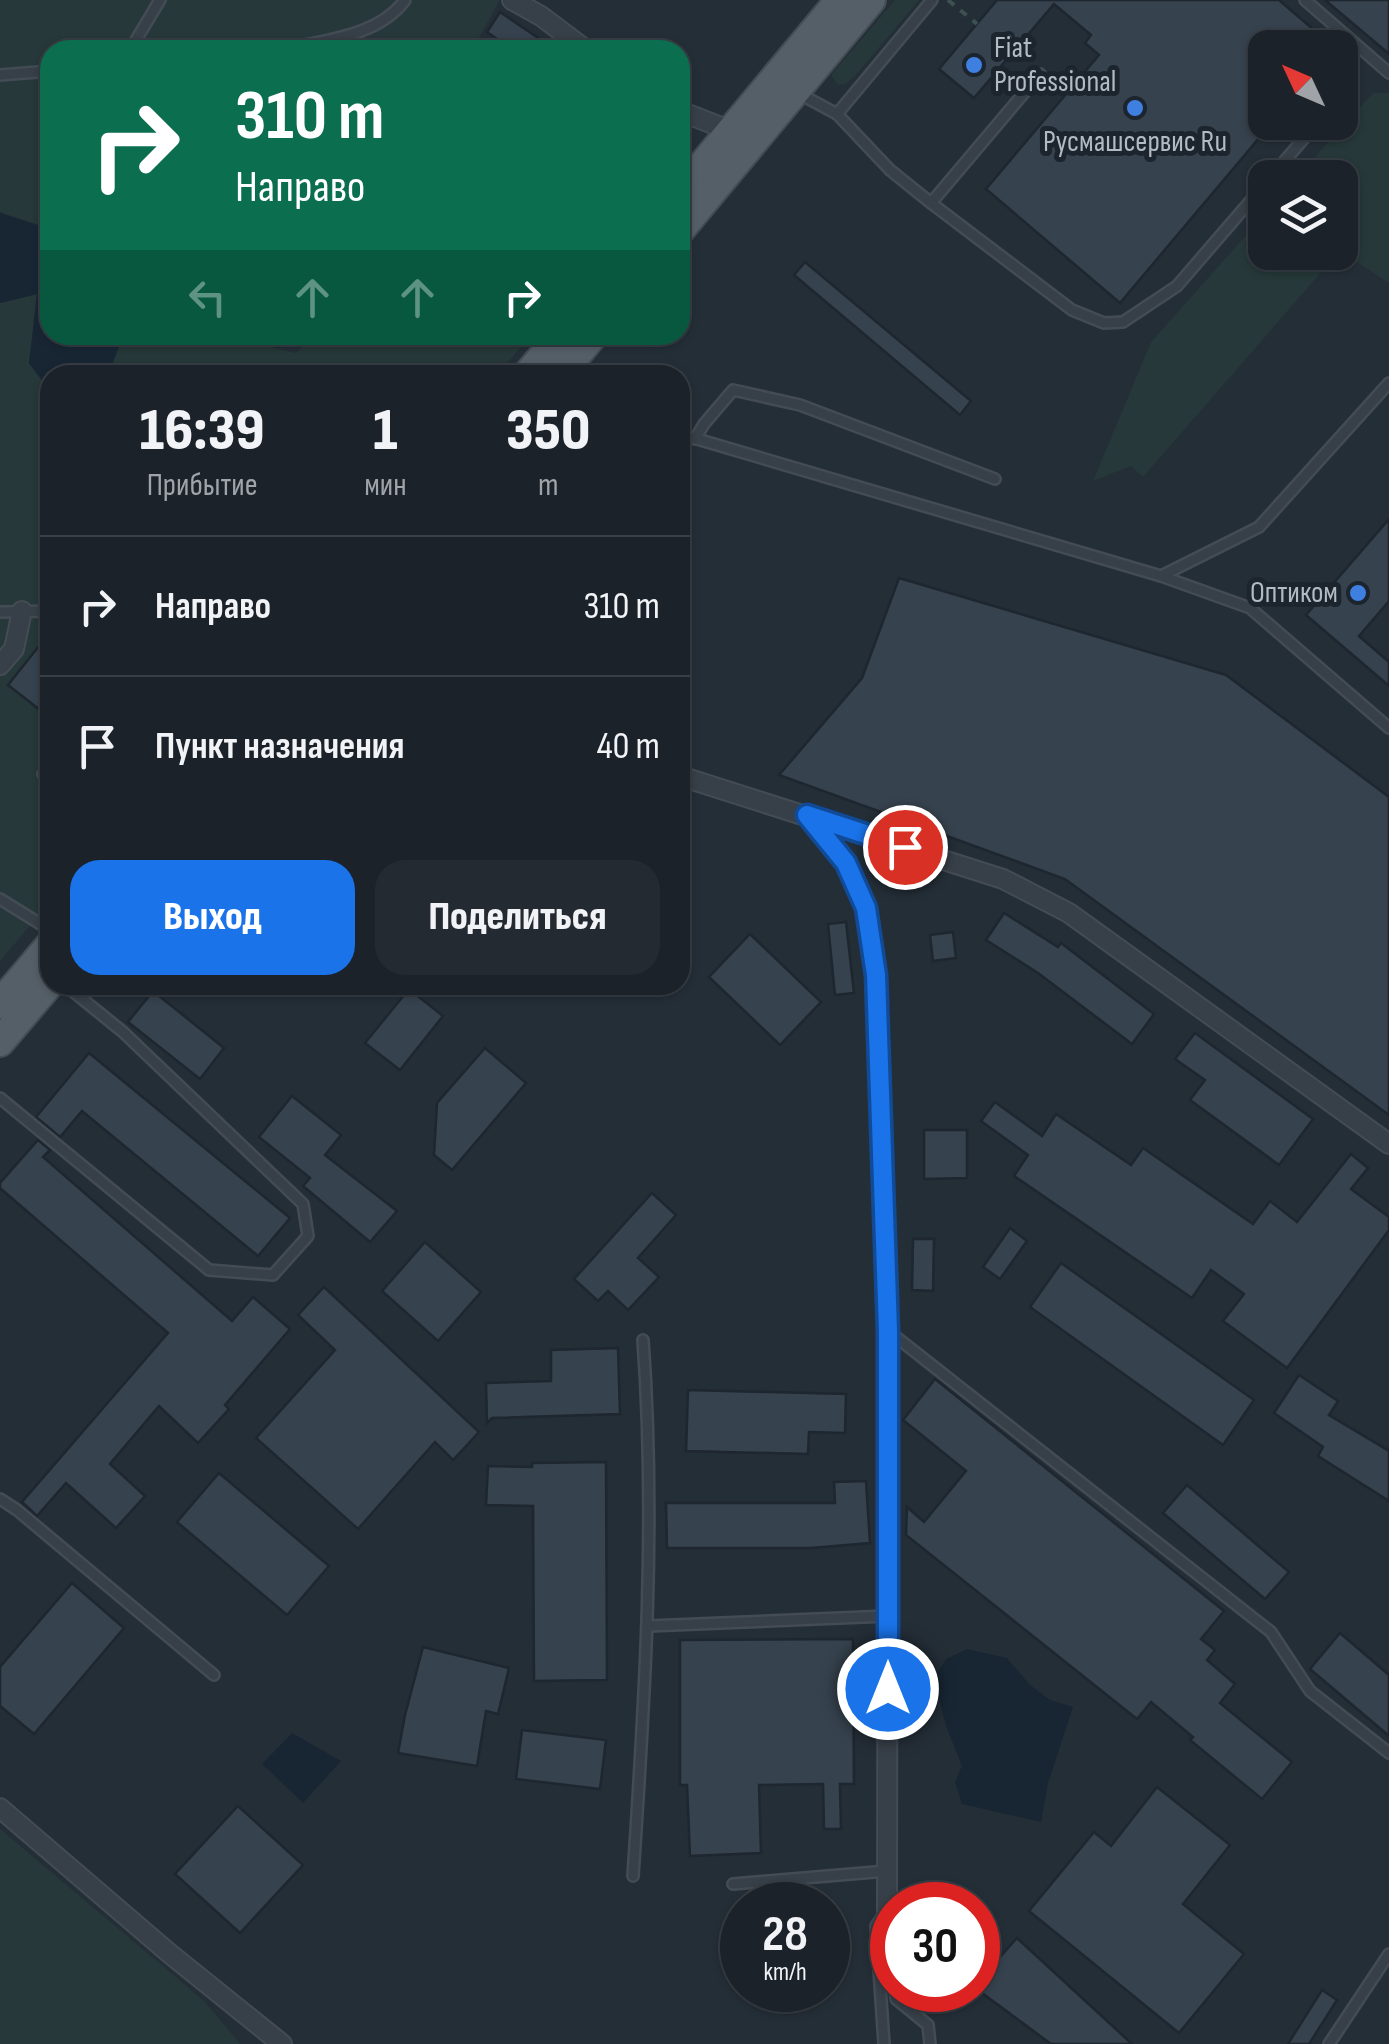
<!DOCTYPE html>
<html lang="ru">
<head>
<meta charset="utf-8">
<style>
	:root { --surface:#1b2229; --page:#242a31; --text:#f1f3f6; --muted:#a0a4a8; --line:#393f46; --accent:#1a73e8 }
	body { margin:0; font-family:"Sofia Sans Condensed",sans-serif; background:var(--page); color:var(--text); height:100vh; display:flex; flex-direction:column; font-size:38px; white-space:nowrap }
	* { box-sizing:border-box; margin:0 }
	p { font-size:32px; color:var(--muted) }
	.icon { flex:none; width:55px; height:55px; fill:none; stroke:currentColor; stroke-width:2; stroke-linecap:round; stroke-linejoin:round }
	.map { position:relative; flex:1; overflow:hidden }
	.sheet { position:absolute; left:40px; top:365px; width:650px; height:630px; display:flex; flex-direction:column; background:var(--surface); border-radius:30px; box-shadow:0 2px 8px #0004,0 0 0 2px var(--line) }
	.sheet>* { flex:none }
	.guide { position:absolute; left:40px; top:40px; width:650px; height:305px; border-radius:30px; box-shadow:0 2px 8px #0004,0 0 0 2px var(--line); background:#0b6e4f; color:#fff; overflow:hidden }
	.needle { width:65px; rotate:314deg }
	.controls { position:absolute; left:1248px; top:30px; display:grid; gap:20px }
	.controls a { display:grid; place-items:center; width:110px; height:110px; border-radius:20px; background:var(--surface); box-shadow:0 2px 8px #0004,0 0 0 2px var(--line); font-size:50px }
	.speed { position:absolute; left:720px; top:1882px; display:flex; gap:20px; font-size:50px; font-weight:700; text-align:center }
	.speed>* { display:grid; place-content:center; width:130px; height:130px; border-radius:50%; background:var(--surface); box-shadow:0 2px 8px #0004,0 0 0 2px var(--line); line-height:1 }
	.speed small { font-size:25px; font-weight:400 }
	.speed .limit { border:15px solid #d22; background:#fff; color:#111 }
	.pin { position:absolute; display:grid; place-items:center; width:85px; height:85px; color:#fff; margin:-42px; border:5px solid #fff; border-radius:50%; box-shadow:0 2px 10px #0007 }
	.me { position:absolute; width:110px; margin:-55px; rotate:0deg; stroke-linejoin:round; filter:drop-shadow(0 0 8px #0008) }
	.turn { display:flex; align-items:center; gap:35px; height:210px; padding:0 30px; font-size:45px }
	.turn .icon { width:130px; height:130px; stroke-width:2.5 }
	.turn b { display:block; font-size:70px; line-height:85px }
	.lanes { display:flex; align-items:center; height:95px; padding:0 30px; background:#0003; justify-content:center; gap:50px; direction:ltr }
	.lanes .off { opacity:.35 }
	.eta { display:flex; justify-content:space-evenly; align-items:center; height:170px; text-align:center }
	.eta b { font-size:60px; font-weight:800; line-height:70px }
	.button { display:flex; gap:20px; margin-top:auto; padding:20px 30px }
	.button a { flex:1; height:115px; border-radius:30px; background:var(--accent); color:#fff; font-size:40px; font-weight:800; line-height:115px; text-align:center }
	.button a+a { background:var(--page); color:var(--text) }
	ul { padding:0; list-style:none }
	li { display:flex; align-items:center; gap:30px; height:140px; padding:0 30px; border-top:2px solid var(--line) }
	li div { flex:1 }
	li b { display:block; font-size:38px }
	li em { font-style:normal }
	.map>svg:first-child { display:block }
</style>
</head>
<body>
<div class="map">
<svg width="1389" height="2044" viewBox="0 0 1389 2044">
	<rect width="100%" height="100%" fill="#242e37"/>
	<!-- green -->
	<g fill="#263839">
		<path d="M0,0H500L472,50H50V229L0,212Z"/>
		<path d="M895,0H919L855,76L845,84L838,85L831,75Z"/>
		<path d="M1373,93H1389V283L1340,251V178L1297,177Z"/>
		<path d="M1265,214V252L1338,253L1143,477L1131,466L1093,481L1151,342Z"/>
		<path d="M38,294L29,363L50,391V902L0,961V303Z"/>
		<path d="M145,335H219L296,353L315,335H531L497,375H108L120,344Z"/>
		<path d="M0,1829L204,2001L240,2044H0Z"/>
	</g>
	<!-- water -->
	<g fill="#182634">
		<path d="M0,213L50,229V335H145L120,344L108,375H50V391L29,363L37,294L0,303Z"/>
		<path d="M967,1649L1007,1658L1030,1685L1050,1700L1073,1707L1048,1783L1041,1822L962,1804L955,1782L962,1766L946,1726L934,1679L946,1659Z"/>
		<path d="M292,1733L341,1761L303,1803L262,1764Z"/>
	</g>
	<!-- building -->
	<g fill="#36424e" stroke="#1e262f" stroke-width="2.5">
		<path d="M997,0H1279L1335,48H1265V131L1120,303L986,189L1099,55L1085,43L1091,35L1054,4L974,98L939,69Z"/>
		<path d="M1325,0H1389V54Z"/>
		<path d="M500,12L556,50H513L487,32Z"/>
		<path d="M805,262L971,401L960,415L794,275Z"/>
		<path d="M1389,519V601L1359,636L1389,662V686L1306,615Z"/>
		<path d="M899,578L1226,675L1389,797V1115L1065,879L779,775L862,678Z"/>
		<path d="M39,646L50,655V698L40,710L8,685Z"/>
		<path d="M1004,913L1058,947L1061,943L1154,1014L1132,1044L1038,973L986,940Z"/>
		<path d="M846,922L854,993L835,995L828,924Z"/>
		<path d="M953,932L956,958L933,961L930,935Z"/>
		<path d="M750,934L821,1002L780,1045L709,977Z"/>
		<path d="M409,989L443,1016L400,1070L365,1043Z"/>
		<path d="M153,991L224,1048L200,1079L128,1022Z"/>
		<path d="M1195,1033L1313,1119L1279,1165L1190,1100L1205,1080L1175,1059Z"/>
		<path d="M485,1048L526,1083L452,1170L434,1155L437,1103Z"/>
		<path d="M89,1053L290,1218L258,1256L82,1111L60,1137L36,1117Z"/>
		<path d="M292,1096L341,1135L325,1155L397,1211L370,1242L303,1186L310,1178L259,1137Z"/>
		<path d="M995,1102L1042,1136L1056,1114L1131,1165L1143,1148L1253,1224L1270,1201L1297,1222L1351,1154L1368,1168L1351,1189L1389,1217V1230L1287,1368L1223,1321L1244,1294L1211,1270L1192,1298L1014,1176L1028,1155L981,1121Z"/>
		<path d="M924,1130H967V1178L924,1179Z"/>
		<path d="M38,1140L50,1150L43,1157L232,1321L253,1297L290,1329L225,1405L229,1409L198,1443L159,1406L110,1464L145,1496L116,1528L66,1483L37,1516L22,1502L168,1333L0,1188V1183Z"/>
		<path d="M652,1193L676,1215L638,1258L659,1277L628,1310L608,1291L598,1301L574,1279Z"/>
		<path d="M1010,1228L1027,1241L1000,1279L983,1267Z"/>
		<path d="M913,1239H934L933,1291L912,1290Z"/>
		<path d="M425,1242L481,1292L438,1341L382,1291Z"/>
		<path d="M1061,1263L1254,1400L1223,1445L1030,1307Z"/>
		<path d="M324,1287L479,1432L453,1460L435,1442L358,1529L256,1438L335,1350L298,1315Z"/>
		<path d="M618,1348L620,1414L492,1418L487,1423L486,1383L551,1381V1350Z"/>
		<path d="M1299,1375L1338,1401L1329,1415L1389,1451V1501L1318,1456L1323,1447L1274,1413Z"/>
		<path d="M935,1379L1224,1611L1201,1639L1215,1650L1207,1660L1235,1684L1220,1703L1292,1762L1262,1799L1190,1740L1193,1737L1151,1702L1137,1719L906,1535L907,1507L924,1522L966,1471L903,1420Z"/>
		<path d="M688,1390L846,1394L845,1433L809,1432L808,1454L686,1451Z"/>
		<path d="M606,1462L607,1680L534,1681L533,1506L486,1505L488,1466L532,1467V1463Z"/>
		<path d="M219,1473L329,1566L287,1615L177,1522Z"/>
		<path d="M866,1481L870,1543L811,1548H667L666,1503H835L834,1482Z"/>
		<path d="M1187,1485L1289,1572L1265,1599L1163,1513Z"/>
		<path d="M72,1583L124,1628L34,1734L0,1706V1667Z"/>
		<path d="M1340,1633L1389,1675V1736L1310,1669Z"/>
		<path d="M853,1639L854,1784H840L841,1829H824L823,1784L759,1785L761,1853L690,1856L687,1785H680V1640Z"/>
		<path d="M423,1647L509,1668L498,1714L486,1711L477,1766L398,1753L405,1715Z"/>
		<path d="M522,1730L606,1740L600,1789L516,1779Z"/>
		<path d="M1157,1787L1230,1845L1183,1904L1244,1954L1179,2033L1029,1911L1094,1832L1111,1846Z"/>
		<path d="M238,1806L303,1865L240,1933L175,1874Z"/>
		<path d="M1017,1938L1132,2044H1051L978,1990V1944L998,1959Z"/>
		<path d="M1322,1990L1337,2000L1309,2044H1288Z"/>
	</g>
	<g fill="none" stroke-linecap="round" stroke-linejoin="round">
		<!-- lane casing -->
		<g stroke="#434b54" stroke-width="14">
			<g id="lane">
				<path d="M1305,0L1389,73"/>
				<path d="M130,50L160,0"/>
				<path d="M281,50C323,40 378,37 405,0"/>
				<path d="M0,75L50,71"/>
				<path d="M798,93L837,114L932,0"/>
				<path d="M1340,97L1342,95"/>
				<path d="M837,114L890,170L931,203L1040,74"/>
				<path d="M1270,178L1318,122"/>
				<path d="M931,203L1072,310L1104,323L1123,322L1177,286L1265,184"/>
				<path d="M680,434L1161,576L1250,608L1389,728"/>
				<path d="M695,439L704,424L733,390L800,405L995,479"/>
				<path d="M1161,576L1259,527L1389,383"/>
				<path d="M0,612L50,611"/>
				<path d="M43,774L50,779"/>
				<path d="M0,899L50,930"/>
				<path d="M0,1098L209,1270L273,1275L308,1236L303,1204L123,1032L65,985"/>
				<path d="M891,1333L1271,1632L1310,1691L1389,1753"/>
				<path d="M0,1499L17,1510L214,1675"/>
				<path d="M649,1626L888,1616"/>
				<path d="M633,1876C645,1697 656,1519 643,1340"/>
				<path d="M733,1884L887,1871"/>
				<path d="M887,1910L892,1964"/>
				<path d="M895,1990L896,1999L928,2025L930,2044"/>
				<path d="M884,2044L876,1926L887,1910"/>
				<path d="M1329,2044L1389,1954"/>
			</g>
		</g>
		<!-- street casing -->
		<g stroke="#434b54" stroke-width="22">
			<g id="street">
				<path d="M512,0L541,16L586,50"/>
				<path d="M680,111L731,131"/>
				<path d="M0,665L14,649L22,611"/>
				<path d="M680,776L1003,879L1069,913L1389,1144"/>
				<path d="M807,815L846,863L865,908L876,975L888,1331L887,1910"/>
				<path d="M0,1808L169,1953L282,2044"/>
			</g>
		</g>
		<!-- primary casing -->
		<g stroke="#434b54" stroke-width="32">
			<g id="primary">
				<path d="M680,192L840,0"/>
				<path d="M680,230L871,0"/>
				<path d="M527,375L561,335"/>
				<path d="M560,375L593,335"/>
				<path d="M0,1004L50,945"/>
				<path d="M0,1042L50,983"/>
			</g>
		</g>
		<!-- path -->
		<path stroke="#3e5151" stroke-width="4" stroke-dasharray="8 8" stroke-linecap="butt" d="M948,0L977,24"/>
		<!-- lane -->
		<use href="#lane" stroke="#373f48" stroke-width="9"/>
		<!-- street -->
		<use href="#street" stroke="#373f48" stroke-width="18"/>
		<!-- primary -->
		<use href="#primary" stroke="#555f68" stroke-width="28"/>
	</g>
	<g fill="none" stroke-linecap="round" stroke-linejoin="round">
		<!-- route casing -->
		<g stroke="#114b97" stroke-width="25">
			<path id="route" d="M888,1689V1331L876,975L866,908L846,863L807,815L905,847"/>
		</g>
		<!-- route -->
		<use href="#route" stroke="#1a73e8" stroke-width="18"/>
	</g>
	<!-- markers -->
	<g fill="#3f7fe0" stroke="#1c242d" stroke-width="4">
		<circle cx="974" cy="65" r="10"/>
		<circle cx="1135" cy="108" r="10"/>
		<circle cx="1358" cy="593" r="10"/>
	</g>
	<g text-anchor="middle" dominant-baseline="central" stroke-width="10" stroke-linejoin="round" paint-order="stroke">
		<!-- poi labels -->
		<g font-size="30" fill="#b2bac4" stroke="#1c242d" text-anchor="start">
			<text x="994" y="48">Fiat<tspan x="994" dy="34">Professional</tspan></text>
			<text x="1135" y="142" text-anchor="middle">Русмашсервис Ru</text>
			<text x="1338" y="593" text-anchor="end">Оптиком</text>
		</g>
	</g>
</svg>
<div class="controls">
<a><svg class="needle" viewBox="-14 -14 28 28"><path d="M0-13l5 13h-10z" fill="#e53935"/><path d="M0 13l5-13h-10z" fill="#a0a4a8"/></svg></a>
<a><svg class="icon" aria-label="layers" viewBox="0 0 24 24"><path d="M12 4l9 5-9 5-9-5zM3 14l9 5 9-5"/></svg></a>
</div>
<div class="speed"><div>28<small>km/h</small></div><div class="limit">30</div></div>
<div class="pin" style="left:905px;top:847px;background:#d93025"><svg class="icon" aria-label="arrive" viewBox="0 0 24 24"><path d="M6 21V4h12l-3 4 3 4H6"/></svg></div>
<svg class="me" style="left:888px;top:1689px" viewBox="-20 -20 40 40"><circle r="17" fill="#1a73e8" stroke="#fff" stroke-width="3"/><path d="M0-11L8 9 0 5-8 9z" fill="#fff"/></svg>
<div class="guide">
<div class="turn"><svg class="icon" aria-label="right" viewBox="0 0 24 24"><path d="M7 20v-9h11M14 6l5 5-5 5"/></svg><div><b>310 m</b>Направо</div></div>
<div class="lanes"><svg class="icon off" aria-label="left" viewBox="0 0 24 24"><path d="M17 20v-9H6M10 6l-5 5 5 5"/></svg><svg class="icon off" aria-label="ahead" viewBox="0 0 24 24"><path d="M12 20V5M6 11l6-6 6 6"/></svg><svg class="icon off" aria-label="ahead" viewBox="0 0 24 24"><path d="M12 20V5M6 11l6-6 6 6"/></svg><svg class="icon" aria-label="right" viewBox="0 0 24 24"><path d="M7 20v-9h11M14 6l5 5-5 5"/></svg></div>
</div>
<section class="sheet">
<div class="eta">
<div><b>16:39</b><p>Прибытие</p></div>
<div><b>1</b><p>мин</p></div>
<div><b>350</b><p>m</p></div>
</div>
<ul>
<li><svg class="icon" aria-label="right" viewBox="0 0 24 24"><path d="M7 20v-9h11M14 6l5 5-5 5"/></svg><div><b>Направо</b></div><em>310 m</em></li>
<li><svg class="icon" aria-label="arrive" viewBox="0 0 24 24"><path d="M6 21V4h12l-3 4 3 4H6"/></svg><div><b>Пункт назначения</b></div><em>40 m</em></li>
</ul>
<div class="button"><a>Выход</a><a>Поделиться</a></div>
</section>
</div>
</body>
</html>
